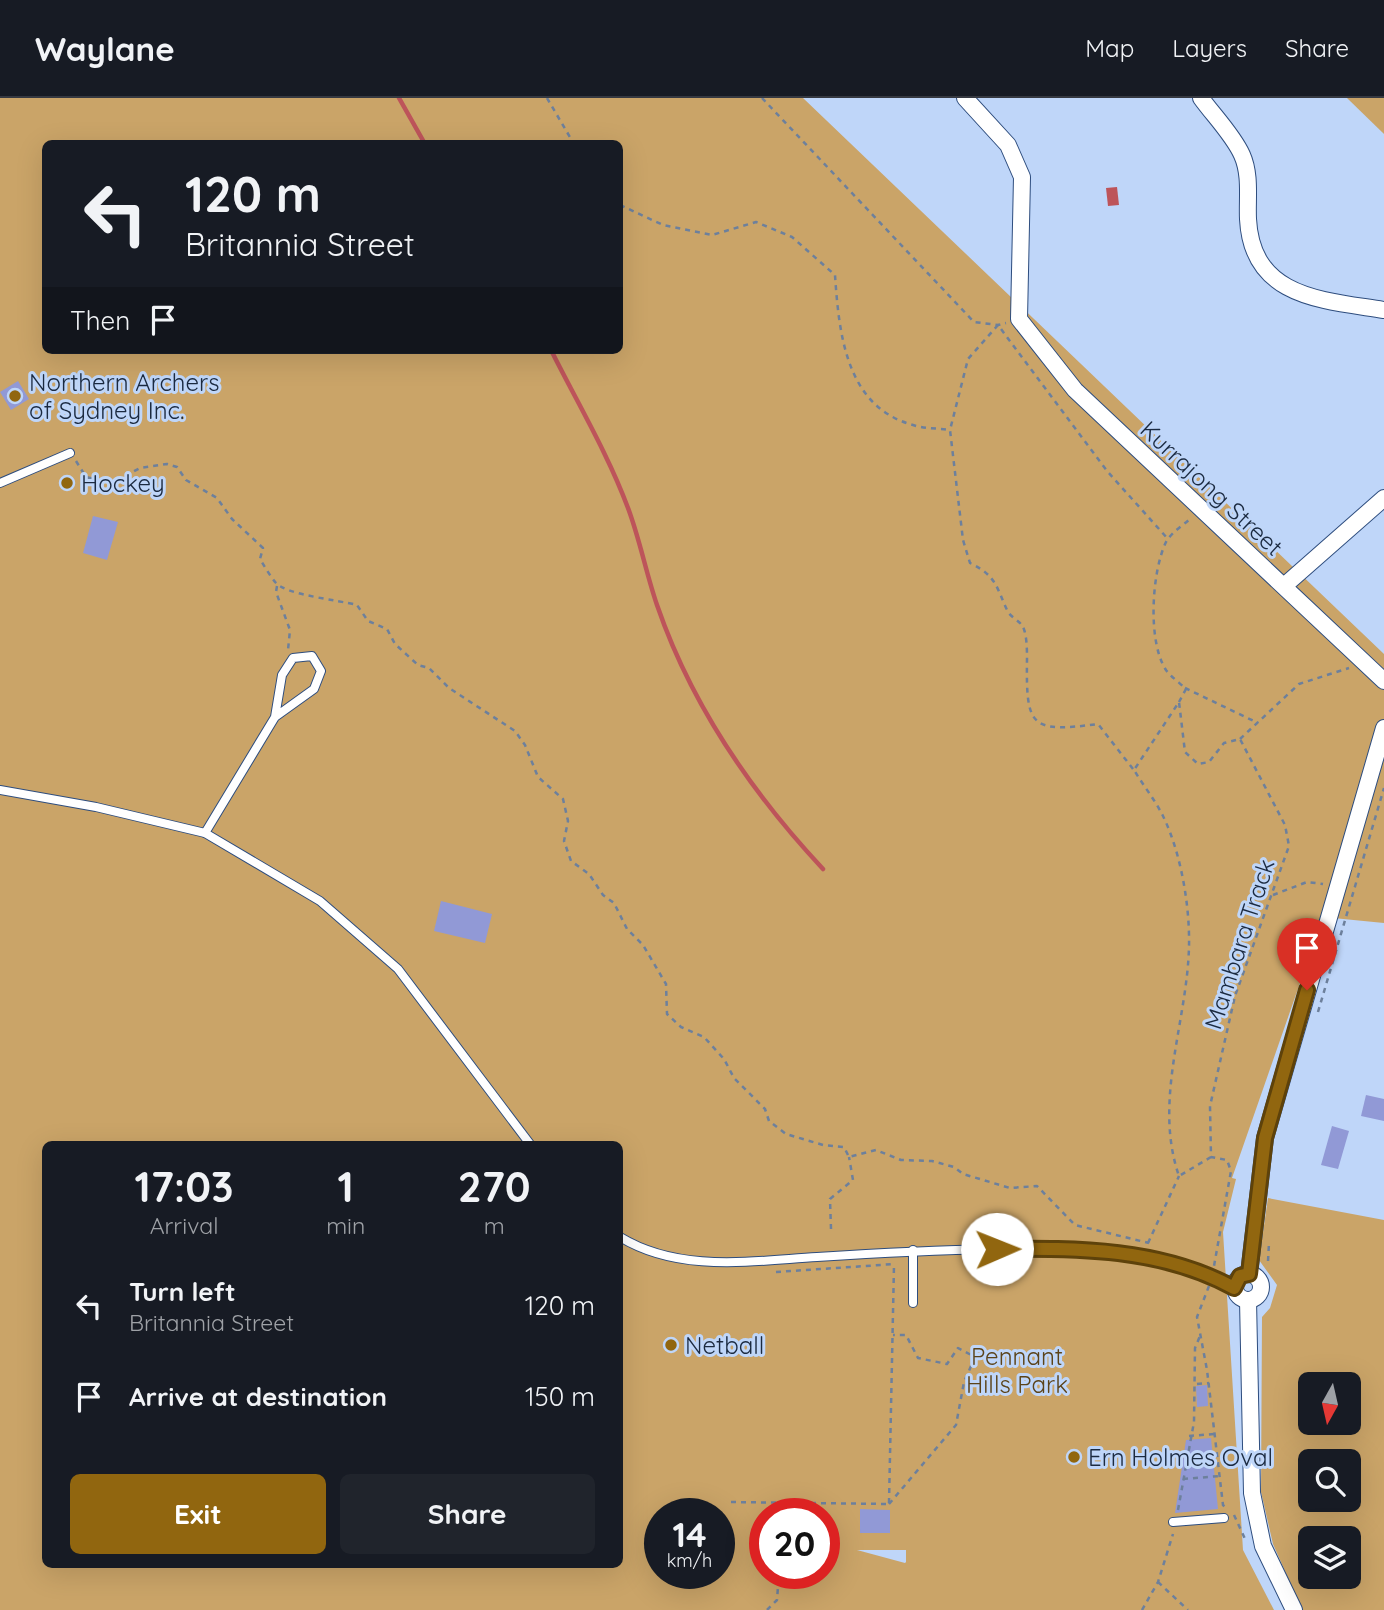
<!DOCTYPE html>
<html lang="en">
<head>
<meta charset="utf-8">
<style>
	:root { --surface:#171b24; --page:#20242c; --text:#f1f3f6; --muted:#9ea1a6; --line:#363941; --accent:#91660f }
	body { margin:0; font-family:Quicksand,sans-serif; background:var(--page); color:var(--text); height:100vh; display:flex; flex-direction:column; font-size:26px; white-space:nowrap }
	* { box-sizing:border-box; margin:0 }
	p { font-size:23px; color:var(--muted) }
	.icon { flex:none; width:38px; height:38px; fill:none; stroke:currentColor; stroke-width:2; stroke-linecap:round; stroke-linejoin:round }
	.map { position:relative; flex:1; overflow:hidden }
	.sheet { position:absolute; left:42px; top:1043px; width:581px; height:427px; display:flex; flex-direction:column; background:var(--surface); border-radius:10px; box-shadow:0 7px 28px #0002 }
	.sheet>* { flex:none }
	.hud { position:absolute; left:42px; top:42px; width:581px; height:214px; border-radius:10px; box-shadow:0 7px 28px #0002; background:#171b24; color:var(--text); overflow:hidden }
	.needle { width:46px; rotate:188deg }
	.fabs { position:absolute; left:1298px; top:1274px; display:grid; gap:14px }
	.fabs a { display:grid; place-items:center; width:63px; height:63px; border-radius:10px; background:var(--surface); box-shadow:0 7px 28px #0002; font-size:35px }
	.speed { position:absolute; left:644px; top:1400px; display:flex; gap:14px; font-size:35px; font-weight:700; text-align:center }
	.speed>* { display:grid; place-content:center; width:91px; height:91px; border-radius:50%; background:var(--surface); box-shadow:0 7px 28px #0002; line-height:1 }
	.speed small { font-size:18px; font-weight:400 }
	.speed .limit { border:10px solid #d22; background:#fff; color:#111 }
	.pin { position:absolute; display:grid; place-items:center; width:60px; height:60px; color:#fff; margin:-72px -30px; border-radius:50% 50% 50% 0; rotate:-45deg; box-shadow:0 0 7px #0007 }
	.pin .icon { rotate:45deg }
	.me { position:absolute; width:77px; margin:-38px; rotate:89deg; stroke-linejoin:round; filter:drop-shadow(0 0 5px #0008) }
	.turn { display:flex; align-items:center; gap:24px; height:147px; padding:0 28px; font-size:32px }
	.turn .icon { width:91px; height:91px; stroke-width:2.5 }
	.turn b { display:block; font-size:49px; line-height:60px }
	.then { display:flex; align-items:center; height:66px; padding:0 28px; background:#0003; gap:14px; font-size:26px }
	.eta { display:flex; justify-content:space-evenly; align-items:center; height:119px; text-align:center }
	.eta b { font-size:42px; font-weight:800; line-height:49px }
	.primary-button { display:flex; gap:14px; margin-top:auto; padding:14px 28px }
	.primary-button a { flex:1; height:80px; border-radius:10px; background:var(--accent); color:#fff; font-size:28px; font-weight:800; line-height:80px; text-align:center }
	.primary-button a+a { background:var(--page); color:var(--text) }
	ul { padding:0; list-style:none }
	li { display:flex; align-items:center; gap:21px; height:91px; padding:0 28px }
	li div { flex:1 }
	li b { display:block; font-size:26px }
	li em { font-style:normal }
	header { display:flex; align-items:center; gap:42px; box-sizing:border-box; height:98px; padding:0 35px; background:var(--surface); border-bottom:2px solid var(--line) }
	header strong { font-size:33px }
	nav { display:flex; gap:38px; margin-inline-start:auto; font-size:24px }
	.map>svg:first-child { display:block }
</style>
</head>
<body>
<header>
<strong>Waylane</strong>
<nav><a>Map</a><a>Layers</a><a>Share</a></nav>
</header>
<div class="map">
<svg width="1384" height="1512" viewBox="0 0 1384 1512">
	<rect width="100%" height="100%" fill="#bfd6f9"/>
	<!-- green -->
	<g fill="#caa468" fill-rule="evenodd">
		<path d="M0,0H803L1384,556V825L1323,819L1232,1080L1236,1081L1223,1134L1243,1452L1274,1512H0ZM46,46H620V252H46ZM46,1046H620V1466H46ZM660,1416H719V1475H660ZM765,1416H824V1475H765ZM857,1452H906V1464L905,1465Z"/>
		<path d="M1347,0H1384V36Z"/>
		<path d="M1268,1100L1384,1122V1512H1302L1273,1446L1261,1394L1262,1219L1270,1210L1277,1187L1259,1162ZM1311,1286H1349V1325H1311ZM1311,1363H1349V1402H1311ZM1311,1440H1349V1479H1311Z"/>
	</g>
	<!-- water -->
	<path fill="#bd545a" d="M1117,89L1119,107L1108,108L1106,90Z"/>
	<g fill="none" stroke-linecap="round" stroke-linejoin="round">
		<!-- stream -->
		<g stroke="#bd545a" stroke-width="4.5">
			<path d="M399,0L425,46"/>
			<path d="M551,252C577,304 608,356 628,410C640,442 646,475 657,507C691,606 753,696 823,771"/>
		</g>
	</g>
	<!-- building -->
	<g fill="#9199d6">
		<path d="M18,283L29,301L11,312L0,294Z"/>
		<path d="M93,418L118,424L107,462L83,455Z"/>
		<path d="M441,803L492,816L485,845L434,833Z"/>
		<path d="M1366,997L1384,1001V1023L1361,1018Z"/>
		<path d="M1332,1028L1349,1033L1338,1071L1321,1067Z"/>
		<path d="M1207,1287L1208,1308L1197,1309L1196,1288Z"/>
		<path d="M1211,1340L1218,1411L1175,1415L1186,1342Z"/>
		<path d="M860,1411L890,1412V1435H860Z"/>
	</g>
	<g fill="none" stroke-linecap="round" stroke-linejoin="round">
		<!-- lane casing -->
		<g stroke="#2e4d7e" stroke-width="10">
			<g id="lane">
				<path d="M0,385L70,355"/>
				<path d="M0,692L96,709L205,735L320,803L398,871L530,1046"/>
				<path d="M205,735L275,619L314,591L321,573L312,558L293,560L282,577L275,619"/>
				<path d="M620,1139C679,1175 751,1163 817,1159C877,1155 936,1152 997,1151C1077,1150 1162,1150 1234,1190"/>
				<path d="M913,1152V1205"/>
				<path d="M1173,1424L1224,1420"/>
			</g>
		</g>
		<!-- street casing -->
		<g stroke="#2e4d7e" stroke-width="18">
			<g id="street">
				<path d="M965,0L1008,47L1022,79L1019,221L1075,292L1384,583"/>
				<path d="M1201,0C1214,18 1233,37 1242,57C1251,77 1247,101 1248,121C1252,200 1322,202 1384,212"/>
				<path d="M1284,488L1384,400"/>
				<circle cx="1248" cy="1189" r="13"/>
				<path d="M1249,1176L1265,1040L1384,630"/>
				<path d="M1248,1202L1252,1395L1263,1448L1294,1512"/>
			</g>
		</g>
		<!-- path -->
		<g stroke="#6d809c" stroke-width="2.5" stroke-dasharray="5 5" stroke-linecap="butt">
			<path d="M547,0L574,46"/>
			<path d="M762,0L974,224L998,227L1006,225"/>
			<path d="M620,107L663,127L712,137L756,124L792,139L835,177C839,236 846,309 913,327C925,331 938,330 950,332"/>
			<path d="M76,363L86,379L105,384L118,382L140,370L167,366L177,369L186,382L217,400L232,421L263,450L260,461C265,469 270,478 276,485C287,497 338,502 357,507L368,523L387,531L395,546L418,567L429,570L449,590L515,633L525,647L538,679L563,701L568,723L564,743L571,763L589,776L603,797L614,805L627,831L643,847L666,886L667,916L681,929L704,939L724,961L734,980L765,1011L769,1023L786,1036L823,1047L844,1049L849,1059L876,1052L901,1062L932,1063L954,1069L963,1076L1010,1090L1037,1088L1075,1127L1149,1145"/>
			<path d="M277,488L276,494L290,532L288,552"/>
			<path d="M1185,590L1258,625"/>
			<path d="M1179,604L1186,591C1180,585 1171,579 1166,572C1147,543 1152,473 1166,444C1171,435 1182,428 1190,421"/>
			<path d="M1240,641L1299,586L1349,570"/>
			<path d="M1133,671L1098,626C1030,635 1026,629 1027,561C1027,553 1027,537 1023,529C1020,523 1012,520 1008,514C996,489 997,478 970,465L963,442L950,332L968,261L998,227L1107,373L1168,441"/>
			<path d="M1273,797L1307,784L1323,786"/>
			<path d="M1318,914L1384,690"/>
			<path d="M1211,1059L1179,1078C1153,1003 1187,925 1189,849C1190,808 1181,755 1163,718C1155,702 1143,687 1134,672L1179,604L1185,654L1198,666L1209,664L1224,645L1240,641L1285,727L1289,748L1235,898L1210,1008L1211,1059L1227,1062L1231,1073L1214,1168"/>
			<path d="M831,1131L830,1101L853,1082L849,1059"/>
			<path d="M1148,1145L1179,1078"/>
			<path d="M1268,1163L1269,1145"/>
			<path d="M776,1174L895,1166"/>
			<path d="M1209,1188L1197,1219L1207,1272L1223,1407L1226,1410"/>
			<path d="M1197,1286L1209,1285"/>
			<path d="M1189,1338L1214,1336"/>
			<path d="M1183,1381L1220,1378"/>
			<path d="M731,1404L889,1406"/>
			<path d="M889,1405L894,1167"/>
			<path d="M889,1406L956,1327L964,1284L975,1259L958,1250L947,1266L918,1260L906,1237H893"/>
			<path d="M1178,1412L1194,1324L1195,1250L1200,1238"/>
			<path d="M806,1416L807,1405"/>
			<path d="M1234,1417L1246,1443"/>
			<path d="M1158,1484L1188,1512"/>
			<path d="M767,1512L777,1502L779,1475"/>
			<path d="M1142,1512L1158,1484L1173,1436"/>
		</g>
		<!-- lane -->
		<use href="#lane" stroke="#fff" stroke-width="8"/>
		<!-- street -->
		<use href="#street" stroke="#fff" stroke-width="16"/>
	</g>
	<g fill="none" stroke-linecap="round" stroke-linejoin="round">
		<!-- route casing -->
		<g stroke="#5e420a" stroke-width="18">
			<path id="route" d="M997,1151C1077,1150 1162,1150 1234,1190L1240,1178L1249,1176L1265,1040L1307,892"/>
		</g>
		<!-- route -->
		<use href="#route" stroke="#91660f" stroke-width="12"/>
	</g>
	<!-- markers -->
	<g fill="#91660f" stroke="#bfd6f9" stroke-width="2.5">
		<circle cx="15" cy="298" r="7"/>
		<circle cx="67" cy="385" r="7"/>
		<circle cx="671" cy="1247" r="7"/>
		<circle cx="1074" cy="1359" r="7"/>
	</g>
	<g text-anchor="middle" dominant-baseline="central" stroke-width="6" stroke-linejoin="round" paint-order="stroke">
		<!-- poi labels -->
		<g font-size="24" fill="#1b2a40" stroke="#bfd6f9" text-anchor="start">
			<text x="29" y="284">Northern Archers<tspan x="29" dy="28">of Sydney Inc.</tspan></text>
			<text x="81" y="385">Hockey</text>
			<text x="685" y="1247">Netball</text>
			<text x="1088" y="1359">Ern Holmes Oval</text>
		</g>
		<!-- street labels -->
		<g font-size="24" fill="#1b2a40" stroke="#bfd6f9">
			<text transform="translate(1212 390) rotate(43)">Kurrajong Street</text>
			<text transform="translate(1239 846) rotate(-72)">Mambara Track</text>
		</g>
		<!-- park labels -->
		<g font-size="24" fill="#5b4319" stroke="#bfd6f9">
			<text x="1017" y="1258">Pennant<tspan x="1017" dy="28">Hills Park</tspan></text>
		</g>
	</g>
</svg>
<div class="fabs">
<a><svg class="needle" viewBox="-14 -14 28 28"><path d="M0-13l5 13h-10z" fill="#e53935"/><path d="M0 13l5-13h-10z" fill="#9ea1a6"/></svg></a>
<a><svg class="icon" aria-label="search" viewBox="0 0 24 24"><circle cx="10" cy="10" r="6"/><path d="M15 15l6 6"/></svg></a>
<a><svg class="icon" aria-label="layers" viewBox="0 0 24 24"><path d="M12 4l9 5-9 5-9-5zM3 14l9 5 9-5"/></svg></a>
</div>
<div class="speed"><div>14<small>km/h</small></div><div class="limit">20</div></div>
<div class="pin" style="left:1307px;top:892px;background:#d93025"><svg class="icon" aria-label="arrive" viewBox="0 0 24 24"><path d="M6 21V4h12l-3 4 3 4H6"/></svg></div>
<svg class="me" style="left:997px;top:1151px" viewBox="-20 -20 40 40"><circle r="19" fill="#fff"/><path d="M0-13L10 11 0 6-10 11z" fill="#91660f"/></svg>
<div class="hud">
<div class="turn"><svg class="icon" aria-label="left" viewBox="0 0 24 24"><path d="M17 20v-9H6M10 6l-5 5 5 5"/></svg><div><b>120 m</b>Britannia Street</div></div>
<div class="then">Then<svg class="icon" aria-label="arrive" viewBox="0 0 24 24"><path d="M6 21V4h12l-3 4 3 4H6"/></svg></div>
</div>
<section class="sheet">
<div class="eta">
<div><b>17:03</b><p>Arrival</p></div>
<div><b>1</b><p>min</p></div>
<div><b>270</b><p>m</p></div>
</div>
<ul>
<li><svg class="icon" aria-label="left" viewBox="0 0 24 24"><path d="M17 20v-9H6M10 6l-5 5 5 5"/></svg><div><b>Turn left</b><p>Britannia Street</p></div><em>120 m</em></li>
<li><svg class="icon" aria-label="arrive" viewBox="0 0 24 24"><path d="M6 21V4h12l-3 4 3 4H6"/></svg><div><b>Arrive at destination</b></div><em>150 m</em></li>
</ul>
<div class="primary-button"><a>Exit</a><a>Share</a></div>
</section>
</div>
</body>
</html>
